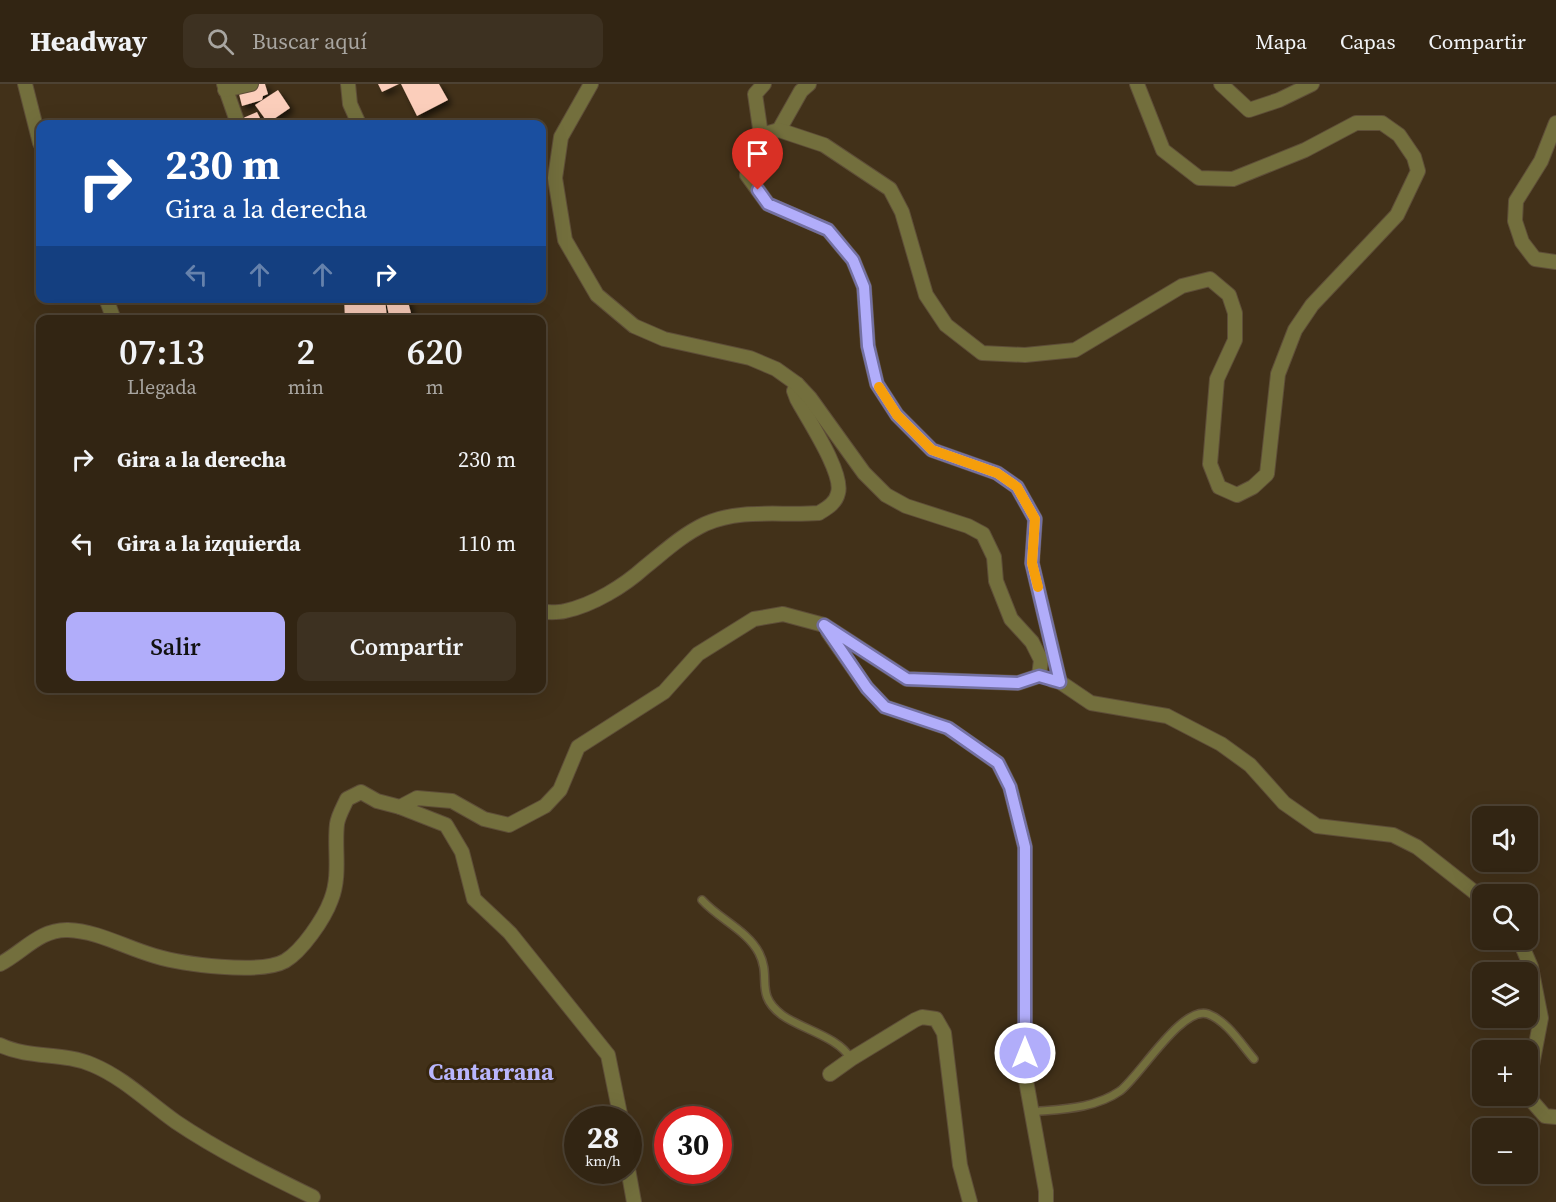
<!DOCTYPE html>
<html lang="es">
<head>
<meta charset="utf-8">
<style>
	:root { --surface:#322513; --page:#3d3121; --text:#f1f3f6; --muted:#a8a5a0; --line:#4d4233; --accent:#b1adfa }
	body { margin:0; font-family:"Source Serif 4",serif; background:var(--page); color:var(--text); height:100vh; display:flex; flex-direction:column; font-size:22px; white-space:nowrap }
	* { box-sizing:border-box; margin:0 }
	p { font-size:20px; color:var(--muted) }
	.icon { flex:none; width:33px; height:33px; fill:none; stroke:currentColor; stroke-width:2; stroke-linecap:round; stroke-linejoin:round }
	.map { position:relative; flex:1; overflow:hidden }
	.panel { position:absolute; left:36px; top:231px; width:510px; height:378px; display:flex; flex-direction:column; background:var(--surface); border-radius:12px; box-shadow:0 6px 24px #0002,0 0 0 2px var(--line) }
	.panel>* { flex:none }
	.banner { position:absolute; left:36px; top:36px; width:510px; height:183px; border-radius:12px; box-shadow:0 6px 24px #0002,0 0 0 2px var(--line); background:#1a4fa0; color:#fff; overflow:hidden }
	.buttons { position:absolute; left:1472px; top:722px; display:grid; gap:12px }
	.buttons a { display:grid; place-items:center; width:66px; height:66px; border-radius:12px; background:var(--surface); box-shadow:0 6px 24px #0002,0 0 0 2px var(--line); font-size:30px }
	.speed { position:absolute; left:564px; top:1022px; display:flex; gap:12px; font-size:30px; font-weight:700; text-align:center }
	.speed>* { display:grid; place-content:center; width:78px; height:78px; border-radius:50%; background:var(--surface); box-shadow:0 6px 24px #0002,0 0 0 2px var(--line); line-height:1 }
	.speed small { font-size:15px; font-weight:400 }
	.speed .limit { border:9px solid #d22; background:#fff; color:#111 }
	.pin { position:absolute; display:grid; place-items:center; width:51px; height:51px; color:#fff; margin:-62px -26px; border-radius:50% 50% 50% 0; rotate:-45deg; box-shadow:0 0 6px #0007 }
	.pin .icon { rotate:45deg }
	.me { position:absolute; width:66px; margin:-33px; rotate:0deg; stroke-linejoin:round; filter:drop-shadow(0 0 4px #0008) }
	.turn { display:flex; align-items:center; gap:21px; height:126px; padding:0 30px; font-size:27px }
	.turn .icon { width:78px; height:78px; stroke-width:2.5 }
	.turn b { display:block; font-size:42px; line-height:51px }
	.lanes { display:flex; align-items:center; height:57px; padding:0 30px; background:#0003; justify-content:center; gap:30px; direction:ltr }
	.lanes .off { opacity:.35 }
	.eta { display:flex; justify-content:space-evenly; align-items:center; height:102px; text-align:center }
	.eta b { font-size:36px; font-weight:600; line-height:42px }
	.action { display:flex; gap:12px; margin-top:auto; padding:12px 30px }
	.action a { flex:1; height:69px; border-radius:12px; background:var(--accent); color:#111; font-size:24px; font-weight:600; line-height:69px; text-align:center }
	.action a+a { background:var(--page); color:var(--text) }
	ul { padding:0; list-style:none }
	li { display:flex; align-items:center; gap:18px; height:84px; padding:0 30px }
	li div { flex:1 }
	li b { display:block; font-size:22px }
	li em { font-style:normal }
	header { display:flex; align-items:center; gap:36px; box-sizing:border-box; height:84px; padding:0 30px; background:var(--surface); border-bottom:2px solid var(--line) }
	header strong { font-size:28px }
	nav { display:flex; gap:33px; margin-inline-start:auto; font-size:21px }
	.search { width:420px; height:54px; background:var(--page); display:flex; align-items:center; gap:15px; box-sizing:border-box; padding:0 21px; border-radius:12px; color:var(--muted); font-size:22px }
	.map>svg:first-child { display:block }
</style>
</head>
<body>
<header>
<strong>Headway</strong>
<div class="search"><svg class="icon" aria-label="search" viewBox="0 0 24 24"><circle cx="10" cy="10" r="6"/><path d="M15 15l6 6"/></svg>Buscar aquí</div>
<nav><a>Mapa</a><a>Capas</a><a>Compartir</a></nav>
</header>
<div class="map">
<svg width="1556" height="1118" viewBox="0 0 1556 1118">
	<defs>
		<filter id="shadow"><feDropShadow dx="4" dy="4" stdDeviation="3" flood-color="#0009"/></filter>
	</defs>
	<rect width="100%" height="100%" fill="#423119"/>
	<!-- building -->
	<g fill="#fbcebb" filter="url(#shadow)">
		<path d="M259,0H265L268,10L263,12L262,16L242,22L238,6Z"/>
		<path d="M378,0H399L382,8Z"/>
		<path d="M401,0H439L448,16L417,32Z"/>
		<path d="M278,6L290,24L268,39L255,21Z"/>
		<path d="M257,28L263,40H246L243,34Z"/>
		<path d="M344,214H385L387,235L345,236Z"/>
		<path d="M397,214H407L412,233L404,236H390L386,217Z"/>
	</g>
	<g fill="none" stroke-linecap="round" stroke-linejoin="round">
		<!-- service casing -->
		<g stroke="#5e4e38" stroke-width="10">
			<g id="service">
				<path d="M702,816C719,835 748,847 759,869C772,894 754,910 782,931C801,945 839,953 851,975"/>
				<path d="M1031,1028C1061,1025 1094,1025 1120,1007C1140,992 1182,921 1208,930C1227,937 1241,960 1254,975"/>
			</g>
		</g>
		<!-- minor casing -->
		<g stroke="#5e4e38" stroke-width="16">
			<g id="minor">
				<path d="M25,0L40,59"/>
				<path d="M224,0L238,40"/>
				<path d="M348,0L350,20L359,40"/>
				<path d="M1221,0L1249,26L1279,16L1312,0"/>
				<path d="M225,6L251,0"/>
				<path d="M1556,39L1541,77L1516,117L1515,137L1522,158L1535,175L1556,178"/>
				<path d="M779,46L801,7L809,0"/>
				<path d="M761,51L755,10L764,0"/>
				<path d="M106,214L114,236"/>
				<path d="M542,528C549,528 557,529 565,527C593,521 624,502 645,483C665,467 682,451 705,440C742,424 780,432 819,429C827,424 836,419 838,409C844,389 807,334 797,315L794,307L797,300"/>
				<path d="M828,548L867,604L885,623L948,644L998,679L1010,703L1025,763V991L1046,1107V1118"/>
				<path d="M1052,596L1060,598L1091,619L1167,632L1221,660L1250,681L1284,719L1317,742L1393,751L1417,763L1482,814"/>
				<path d="M1060,598L1032,479L1035,435L1017,403L997,389L932,366L897,331L877,300L868,262L864,203L853,176L828,146L768,120L747,91L761,51L779,46L824,61L890,105L902,128L926,211L946,241L982,269L1025,271L1075,266L1182,202L1210,195L1229,211L1235,229V256L1217,295L1210,380L1219,403L1237,411L1253,403L1267,390L1278,290L1295,246L1312,221L1397,131L1418,87L1414,73L1399,51L1382,39H1356L1305,66L1233,95L1199,94L1163,66L1137,0"/>
				<path d="M400,723L446,741L462,768L474,815L510,849L608,971L621,1035"/>
				<path d="M1519,855L1531,883L1541,934L1530,992L1531,1016L1545,1032L1556,1033"/>
				<path d="M0,880C23,868 40,845 68,846C98,847 126,864 155,872C182,880 260,891 285,877C302,867 324,835 331,816C341,791 334,765 337,740C338,732 344,722 347,715L361,708L377,717L400,723L417,714L452,717L484,735L509,741L545,722L560,706L578,663L664,608L698,570L754,535L783,530L824,541L907,595L1018,599L1039,592L1041,576L1032,558L1011,535L996,497L994,473L983,450L968,442L906,422L886,411L864,389L810,314L797,300L776,285L750,274L664,255L634,242L597,211L565,156L555,94L561,53L591,0"/>
				<path d="M0,961C30,975 63,968 93,981C124,994 149,1019 176,1038C219,1067 266,1090 313,1113"/>
				<path d="M830,990L851,975L915,936L922,933L936,935L944,949L960,1081L970,1118"/>
				<path d="M628,1085L634,1118"/>
			</g>
		</g>
		<!-- service -->
		<use href="#service" stroke="#736f3d" stroke-width="7"/>
		<!-- minor -->
		<use href="#minor" stroke="#736f3d" stroke-width="14"/>
	</g>
	<g fill="none" stroke-linecap="round" stroke-linejoin="round">
		<!-- route casing -->
		<g stroke="#7370a2" stroke-width="15">
			<path id="route" d="M758,106L768,120L828,146L853,176L864,203L868,262L877,300L897,331L932,366L997,389L1017,403L1035,435L1032,479L1060,598L1039,592L1018,599L907,595L824,541L867,604L885,623L948,644L998,679L1010,703L1025,763V969"/>
		</g>
		<!-- route -->
		<use href="#route" stroke="#b1adfa" stroke-width="10"/>
		<!-- slow -->
		<path stroke="#f59e0b" stroke-width="10" d="M879,303L897,331L932,366L997,389L1017,403L1035,435L1032,479L1038,503"/>
	</g>
	<g text-anchor="middle" dominant-baseline="central" stroke-width="6" stroke-linejoin="round" paint-order="stroke">
		<!-- district labels -->
		<g font-size="24" font-weight="bold" fill="#b9b6fd" stroke="#37270f">
			<text x="491" y="987">Cantarrana</text>
		</g>
	</g>
</svg>
<div class="buttons">
<a><svg class="icon" aria-label="sound" viewBox="0 0 24 24"><path d="M4 9h4l5-4v14l-5-4H4zM17 9q2 3 0 6"/></svg></a>
<a><svg class="icon" aria-label="search" viewBox="0 0 24 24"><circle cx="10" cy="10" r="6"/><path d="M15 15l6 6"/></svg></a>
<a><svg class="icon" aria-label="layers" viewBox="0 0 24 24"><path d="M12 4l9 5-9 5-9-5zM3 14l9 5 9-5"/></svg></a>
<a>+</a>
<a>−</a>
</div>
<div class="speed"><div>28<small>km/h</small></div><div class="limit">30</div></div>
<div class="pin" style="left:758px;top:106px;background:#d93025"><svg class="icon" aria-label="arrive" viewBox="0 0 24 24"><path d="M6 21V4h12l-3 4 3 4H6"/></svg></div>
<svg class="me" style="left:1025px;top:969px" viewBox="-20 -20 40 40"><circle r="17" fill="#b1adfa" stroke="#fff" stroke-width="3"/><path d="M0-11L8 9 0 5-8 9z" fill="#fff"/></svg>
<div class="banner">
<div class="turn"><svg class="icon" aria-label="right" viewBox="0 0 24 24"><path d="M7 20v-9h11M14 6l5 5-5 5"/></svg><div><b>230 m</b>Gira a la derecha</div></div>
<div class="lanes"><svg class="icon off" aria-label="left" viewBox="0 0 24 24"><path d="M17 20v-9H6M10 6l-5 5 5 5"/></svg><svg class="icon off" aria-label="ahead" viewBox="0 0 24 24"><path d="M12 20V5M6 11l6-6 6 6"/></svg><svg class="icon off" aria-label="ahead" viewBox="0 0 24 24"><path d="M12 20V5M6 11l6-6 6 6"/></svg><svg class="icon" aria-label="right" viewBox="0 0 24 24"><path d="M7 20v-9h11M14 6l5 5-5 5"/></svg></div>
</div>
<section class="panel">
<div class="eta">
<div><b>07:13</b><p>Llegada</p></div>
<div><b>2</b><p>min</p></div>
<div><b>620</b><p>m</p></div>
</div>
<ul>
<li><svg class="icon" aria-label="right" viewBox="0 0 24 24"><path d="M7 20v-9h11M14 6l5 5-5 5"/></svg><div><b>Gira a la derecha</b></div><em>230 m</em></li>
<li><svg class="icon" aria-label="left" viewBox="0 0 24 24"><path d="M17 20v-9H6M10 6l-5 5 5 5"/></svg><div><b>Gira a la izquierda</b></div><em>110 m</em></li>
</ul>
<div class="action"><a>Salir</a><a>Compartir</a></div>
</section>
</div>
</body>
</html>
